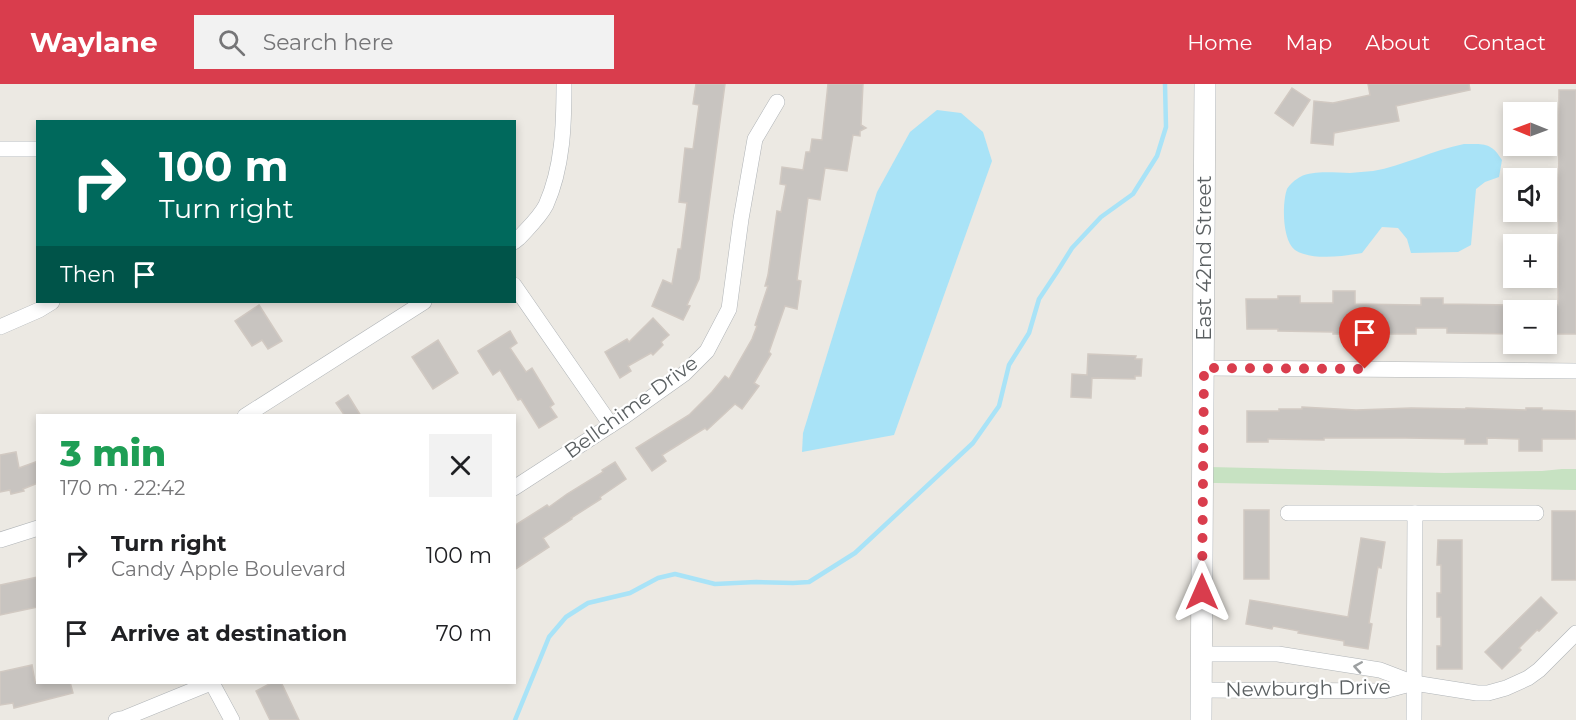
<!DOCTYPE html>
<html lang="en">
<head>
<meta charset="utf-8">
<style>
	:root { --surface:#fff; --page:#f2f2f2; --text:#202124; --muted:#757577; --accent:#d93d4d }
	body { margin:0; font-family:Montserrat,sans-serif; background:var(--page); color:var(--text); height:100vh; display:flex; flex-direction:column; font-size:22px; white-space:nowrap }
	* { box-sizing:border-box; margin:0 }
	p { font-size:20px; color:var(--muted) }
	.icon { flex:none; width:33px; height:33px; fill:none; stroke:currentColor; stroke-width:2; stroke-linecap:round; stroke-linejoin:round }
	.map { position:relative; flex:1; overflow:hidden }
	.side { position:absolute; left:36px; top:330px; width:480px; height:270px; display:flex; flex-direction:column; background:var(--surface); border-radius:0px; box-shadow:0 3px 9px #0003 }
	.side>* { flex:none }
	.guide { position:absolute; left:36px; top:36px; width:480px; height:183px; border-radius:0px; box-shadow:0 3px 9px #0003; background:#00695c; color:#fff; overflow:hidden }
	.needle { width:39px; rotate:271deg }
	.controls { position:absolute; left:1503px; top:18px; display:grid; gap:12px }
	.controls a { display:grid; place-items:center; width:54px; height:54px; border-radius:0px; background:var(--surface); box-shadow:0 3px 9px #0003; font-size:30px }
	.pin { position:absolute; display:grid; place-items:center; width:51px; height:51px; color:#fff; margin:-62px -26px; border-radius:50% 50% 50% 0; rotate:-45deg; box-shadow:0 0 6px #0007 }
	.pin .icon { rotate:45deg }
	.me { position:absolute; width:66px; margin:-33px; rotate:0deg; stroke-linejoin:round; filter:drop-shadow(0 0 4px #0008) }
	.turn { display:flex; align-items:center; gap:21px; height:126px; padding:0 24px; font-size:27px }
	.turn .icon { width:78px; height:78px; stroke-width:2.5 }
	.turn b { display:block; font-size:42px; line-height:51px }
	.then { display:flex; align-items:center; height:57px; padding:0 24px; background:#0003; gap:12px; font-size:22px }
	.round { display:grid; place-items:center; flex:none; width:63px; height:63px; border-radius:0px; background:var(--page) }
	.headline { display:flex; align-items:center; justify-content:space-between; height:102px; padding:0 24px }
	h1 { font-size:36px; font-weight:800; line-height:45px; color:#1e9e55 }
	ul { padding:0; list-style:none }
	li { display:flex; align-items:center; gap:18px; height:78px; padding:0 24px }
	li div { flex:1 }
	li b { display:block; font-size:22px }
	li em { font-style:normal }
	header { display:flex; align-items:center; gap:36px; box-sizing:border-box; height:84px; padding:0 30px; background:var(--accent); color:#fff }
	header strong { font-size:28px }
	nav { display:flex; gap:33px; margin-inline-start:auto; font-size:21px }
	.search { width:420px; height:54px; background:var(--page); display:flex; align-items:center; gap:15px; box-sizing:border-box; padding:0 21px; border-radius:0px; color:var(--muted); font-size:22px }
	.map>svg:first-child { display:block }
</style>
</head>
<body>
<header>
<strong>Waylane</strong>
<div class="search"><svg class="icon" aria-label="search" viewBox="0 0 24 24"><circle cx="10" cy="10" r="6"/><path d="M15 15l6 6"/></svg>Search here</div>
<nav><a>Home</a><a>Map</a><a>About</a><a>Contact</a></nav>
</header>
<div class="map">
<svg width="1576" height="636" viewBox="0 0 1576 636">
	<rect width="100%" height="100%" fill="#ece9e3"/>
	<!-- green -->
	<path fill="#c7e2c2" d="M1210,383L1444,389L1542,387L1562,385H1576V406L1216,399H1209Z"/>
	<!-- water -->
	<g fill="#a9e3f7">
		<path d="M937,26L961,29L983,48L992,77L894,351L802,368L803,349L877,108L910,48Z"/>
		<path d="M1464,60C1484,60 1491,58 1502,76L1499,93L1485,98L1476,105L1471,161L1458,168L1411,169L1407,155L1398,144L1382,143L1362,169C1345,172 1311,177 1295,166C1282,156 1282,119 1287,105C1289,101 1296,95 1300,93C1314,86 1334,89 1350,89C1357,88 1365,88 1373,87C1403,82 1433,66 1464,60Z"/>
	</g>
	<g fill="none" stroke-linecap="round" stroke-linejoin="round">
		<!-- stream -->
		<path stroke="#a9e3f7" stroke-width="4.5" d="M515,636L549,553L566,533L588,519L630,509L658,494L675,490L715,500L756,498L793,499L809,498L855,469L973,359L999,322L1009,281L1029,249L1039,215L1057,188L1072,164L1101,133L1133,110L1157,72L1166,43L1165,0"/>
	</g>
	<!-- building -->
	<g fill="#c8c4c0" stroke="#d1c9c2" stroke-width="1.5">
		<path d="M696,0H725L699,195L687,221L690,222L683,236L652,222L663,196L672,200L678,165H681L687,119L679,118L685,64L693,65L699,21L693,20Z"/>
		<path d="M828,0H863L861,41L866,44L860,47V52L853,51L847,87L825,84L820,116L808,114L797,196L801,197L797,225L785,222L769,268L771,270L754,299L759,302L742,325L735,320L707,346L705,344L662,371L666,377L652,387L636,364L689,331L712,308L725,292L729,295L752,255L757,242L755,241L768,202H765L768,191L777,127L781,128L786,101L780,100L782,83L803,86L806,68H810L812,55L822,56Z"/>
		<path d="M1368,0H1469L1470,6L1396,22L1399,37L1334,49L1333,61L1311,59L1314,17L1333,19L1370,11Z"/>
		<path d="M1292,4L1310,16L1293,42L1275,29Z"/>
		<path d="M1559,6H1576V250H1546V220L1558,221Z"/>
		<path d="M1333,207H1355V220L1421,221V214H1443V220L1514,221V250L1447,249V244H1416V250H1333V248L1278,247V245H1247L1246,215H1278V212H1300V219H1333Z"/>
		<path d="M259,221L282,257L268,265L262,256L252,262L235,237Z"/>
		<path d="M653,234L669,251L661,258L663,261L653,271L651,269L628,282L631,287L620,294L605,268L627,255L629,258Z"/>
		<path d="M510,247L517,259L510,264L526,288L532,284L554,320L550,323L557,333L539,344L521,315L518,316L500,286L493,291L478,267Z"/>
		<path d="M438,256L458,289L433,305L412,273Z"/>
		<path d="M1088,270L1136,272L1135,275H1142L1141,292H1135V295L1092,294L1091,314L1071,313L1072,290L1087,291Z"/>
		<path d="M348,311L361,332H345L336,319Z"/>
		<path d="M1302,323L1356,326L1411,324L1466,325V324L1526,326V324H1542V326L1576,327V355H1542V367H1519V355L1487,354V360H1465V355L1406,354H1324V356L1268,355V358H1247V327H1279V325H1302Z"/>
		<path d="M16,368L19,384L38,377V399L23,405L24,407L11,410L10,406L0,408V371Z"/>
		<path d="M615,378L626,395L600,413L601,415L571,434L572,435L543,454L549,463L514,486V442L547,421L549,423L567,410L603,388L602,386Z"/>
		<rect x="1244" y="426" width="25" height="69"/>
		<rect x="1552" y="427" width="24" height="69"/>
		<path d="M1361,454L1385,458L1381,484L1378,483L1369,539L1372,540L1368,565L1344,561V557L1298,549L1299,547L1273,542L1272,545L1246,540L1250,516L1348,533Z"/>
		<path d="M1438,456H1462V585H1437V562H1441V533H1437V509H1441V481H1437Z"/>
		<path d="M38,493V523L0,531V501Z"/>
		<path d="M1541,513L1557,529L1539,547L1537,546L1519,564L1521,566L1502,585L1485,568Z"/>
		<path d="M32,581L35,598H70L73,609L14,624L13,619L0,621V588Z"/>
		<path d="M273,598H281L299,636H270L256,607Z"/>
	</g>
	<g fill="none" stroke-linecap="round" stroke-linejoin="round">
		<!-- street casing -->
		<g stroke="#b0b4b7" stroke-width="16">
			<g id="street">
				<path d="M0,65H38"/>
				<path d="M514,158L519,154C528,144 540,133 546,121C563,83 564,40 564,0"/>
				<path d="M514,201L611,341"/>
				<path d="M0,243L39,226L52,218"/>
				<path d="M1204,284L1576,287"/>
				<path d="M245,332L424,218"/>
				<path d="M514,404L625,332L684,290L707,267L729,225L741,135L755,55L777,18"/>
				<path d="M1288,429H1536"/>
				<path d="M0,456L38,444"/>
				<path d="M1202,570H1278L1380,586L1414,599"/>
				<path d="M212,599L232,636"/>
				<path d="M1202,606L1384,607L1414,599L1477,609H1488L1506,604L1528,594L1539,586L1576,549"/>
				<path d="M116,636L125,634L213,598"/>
				<path d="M1414,636L1415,429"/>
			</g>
		</g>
		<!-- secondary casing -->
		<g stroke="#b0b4b7" stroke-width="22">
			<path id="secondary" d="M1201,636L1205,0"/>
		</g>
		<!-- street -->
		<use href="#street" stroke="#fff" stroke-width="15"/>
		<!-- secondary -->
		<use href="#secondary" stroke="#fff" stroke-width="21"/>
	</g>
	<!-- one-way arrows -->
	<defs><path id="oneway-chevron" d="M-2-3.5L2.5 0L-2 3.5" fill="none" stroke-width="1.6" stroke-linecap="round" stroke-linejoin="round" transform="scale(1.5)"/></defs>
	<use stroke="#9da0a1" href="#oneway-chevron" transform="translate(1358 583) rotate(-171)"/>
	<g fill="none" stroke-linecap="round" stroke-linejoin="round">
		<!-- route -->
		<path stroke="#d93d4d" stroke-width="10" stroke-dasharray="0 18" d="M1202,508L1204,284L1365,285"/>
	</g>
	<g text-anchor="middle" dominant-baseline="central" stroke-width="4.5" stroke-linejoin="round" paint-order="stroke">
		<!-- street labels -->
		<g font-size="20" fill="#5b6062" stroke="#fff">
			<text transform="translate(1204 174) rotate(-90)">East 42nd Street</text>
			<text transform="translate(631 323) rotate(-36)">Bellchime Drive</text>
			<text transform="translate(1308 604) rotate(-1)">Newburgh Drive</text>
		</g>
	</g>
</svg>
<div class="controls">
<a><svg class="needle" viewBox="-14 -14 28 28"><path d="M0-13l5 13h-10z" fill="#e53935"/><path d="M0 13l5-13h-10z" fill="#757577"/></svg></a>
<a><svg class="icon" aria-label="sound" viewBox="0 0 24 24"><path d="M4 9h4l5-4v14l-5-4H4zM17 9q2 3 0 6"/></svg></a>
<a>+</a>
<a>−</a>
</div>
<div class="pin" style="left:1365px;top:285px;background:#d93025"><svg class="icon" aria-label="arrive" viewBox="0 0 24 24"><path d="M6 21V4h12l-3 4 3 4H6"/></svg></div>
<svg class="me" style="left:1202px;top:508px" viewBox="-20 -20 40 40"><path d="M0-17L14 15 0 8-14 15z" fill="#d93d4d" stroke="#fff" stroke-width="4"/></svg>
<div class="guide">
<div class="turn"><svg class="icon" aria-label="right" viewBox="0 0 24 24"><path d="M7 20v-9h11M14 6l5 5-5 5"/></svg><div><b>100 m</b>Turn right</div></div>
<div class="then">Then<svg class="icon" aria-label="arrive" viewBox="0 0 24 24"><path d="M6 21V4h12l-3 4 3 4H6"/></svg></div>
</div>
<section class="side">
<div class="headline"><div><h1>3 min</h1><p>170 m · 22:42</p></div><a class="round"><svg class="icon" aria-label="close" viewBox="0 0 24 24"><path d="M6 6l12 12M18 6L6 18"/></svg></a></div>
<ul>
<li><svg class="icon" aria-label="right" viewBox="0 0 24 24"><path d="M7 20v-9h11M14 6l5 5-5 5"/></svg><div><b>Turn right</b><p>Candy Apple Boulevard</p></div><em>100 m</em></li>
<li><svg class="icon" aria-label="arrive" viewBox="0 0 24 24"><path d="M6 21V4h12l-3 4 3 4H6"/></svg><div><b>Arrive at destination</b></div><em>70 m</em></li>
</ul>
</section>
</div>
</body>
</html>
